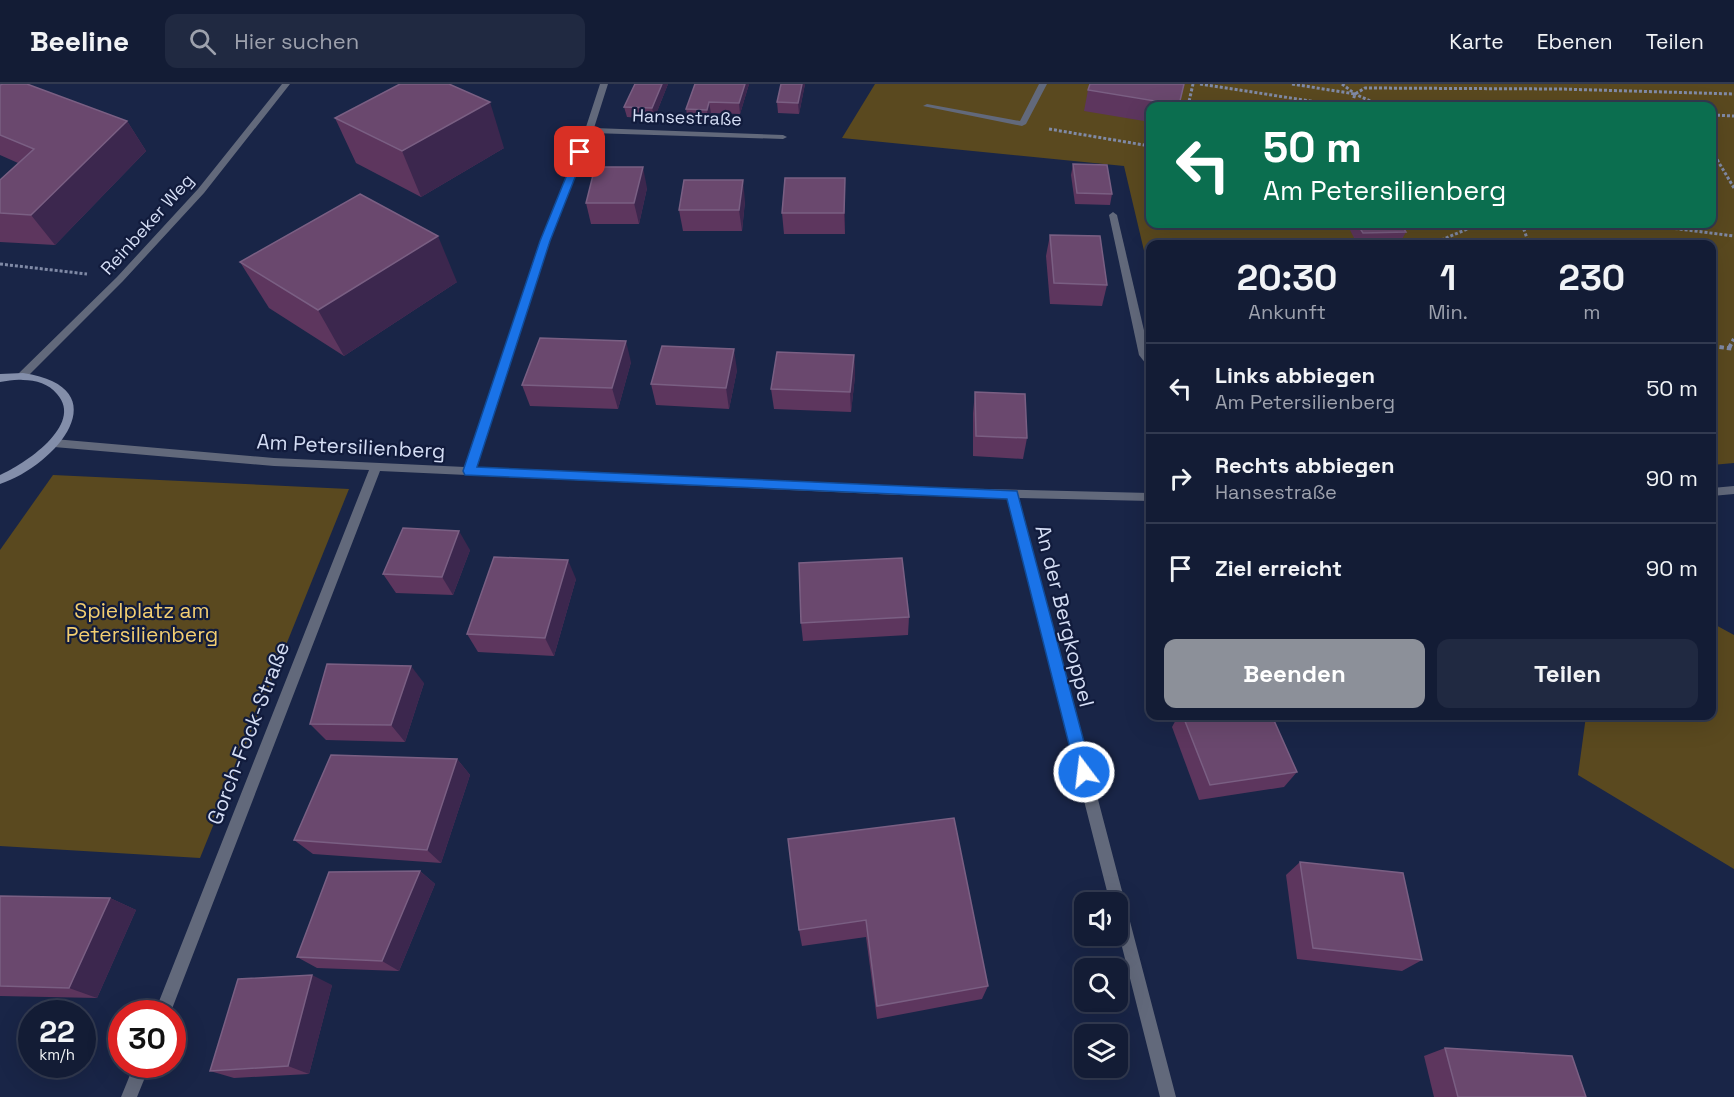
<!DOCTYPE html>
<html lang="de">
<head>
<meta charset="utf-8">
<style>
	:root { --surface:#131c35; --page:#202941; --text:#f1f3f6; --muted:#9da1ad; --line:#323a50; --accent:#8c9099 }
	body { margin:0; font-family:"Space Grotesk",sans-serif; background:var(--page); color:var(--text); height:100vh; display:flex; flex-direction:column; font-size:22px; white-space:nowrap }
	* { box-sizing:border-box; margin:0 }
	p { font-size:20px; color:var(--muted) }
	.icon { flex:none; width:33px; height:33px; fill:none; stroke:currentColor; stroke-width:2; stroke-linecap:round; stroke-linejoin:round }
	.map { position:relative; flex:1; overflow:hidden }
	.drawer { position:absolute; left:1146px; top:156px; width:570px; height:480px; display:flex; flex-direction:column; background:var(--surface); border-radius:12px; box-shadow:0 6px 24px #0002,0 0 0 2px var(--line) }
	.drawer>* { flex:none }
	.top-card { position:absolute; left:1146px; top:18px; width:570px; height:126px; border-radius:12px; box-shadow:0 6px 24px #0002,0 0 0 2px var(--line); background:#0b6e4f; color:#fff; overflow:hidden }
	.fabs { position:absolute; left:1074px; top:808px; display:grid; gap:12px }
	.fabs a { display:grid; place-items:center; width:54px; height:54px; border-radius:12px; background:var(--surface); box-shadow:0 6px 24px #0002,0 0 0 2px var(--line); font-size:30px }
	.speed { position:absolute; left:18px; top:916px; display:flex; gap:12px; font-size:30px; font-weight:700; text-align:center }
	.speed>* { display:grid; place-content:center; width:78px; height:78px; border-radius:50%; background:var(--surface); box-shadow:0 6px 24px #0002,0 0 0 2px var(--line); line-height:1 }
	.speed small { font-size:15px; font-weight:400 }
	.speed .limit { border:9px solid #d22; background:#fff; color:#111 }
	.pin { position:absolute; display:grid; place-items:center; width:51px; height:51px; color:#fff; margin:-26px; border-radius:12px; box-shadow:0 3px 9px #0006 }
	.me { position:absolute; width:66px; margin:-33px; rotate:345deg; stroke-linejoin:round; filter:drop-shadow(0 0 4px #0008) }
	.turn { display:flex; align-items:center; gap:21px; height:126px; padding:0 18px; font-size:27px }
	.turn .icon { width:78px; height:78px; stroke-width:2.5 }
	.turn b { display:block; font-size:42px; line-height:51px }
	.eta { display:flex; justify-content:space-evenly; align-items:center; height:102px; text-align:center }
	.eta b { font-size:36px; font-weight:600; line-height:42px }
	.button { display:flex; gap:12px; margin-top:auto; padding:12px 18px }
	.button a { flex:1; height:69px; border-radius:12px; background:var(--accent); color:#fff; font-size:24px; font-weight:600; line-height:69px; text-align:center }
	.button a+a { background:var(--page); color:var(--text) }
	ul { padding:0; list-style:none }
	li { display:flex; align-items:center; gap:18px; height:90px; padding:0 18px; border-top:2px solid var(--line) }
	li div { flex:1 }
	li b { display:block; font-size:22px }
	li em { font-style:normal }
	header { display:flex; align-items:center; gap:36px; box-sizing:border-box; height:84px; padding:0 30px; background:var(--surface); border-bottom:2px solid var(--line) }
	header strong { font-size:28px }
	nav { display:flex; gap:33px; margin-inline-start:auto; font-size:21px }
	.search { width:420px; height:54px; background:var(--page); display:flex; align-items:center; gap:15px; box-sizing:border-box; padding:0 21px; border-radius:12px; color:var(--muted); font-size:22px }
	.map>svg:first-child { display:block }
</style>
</head>
<body>
<header>
<strong>Beeline</strong>
<div class="search"><svg class="icon" aria-label="search" viewBox="0 0 24 24"><circle cx="10" cy="10" r="6"/><path d="M15 15l6 6"/></svg>Hier suchen</div>
<nav><a>Karte</a><a>Ebenen</a><a>Teilen</a></nav>
</header>
<div class="map">
<svg width="1734" height="1013" viewBox="0 0 1734 1013">
	<rect width="100%" height="100%" fill="#192547"/>
	<!-- green -->
	<g fill="#5a491f" fill-rule="evenodd">
		<path d="M875,0H1734V379L1712,381V160H1150V192L1124,82L842,54ZM1150,22H1712V140H1150Z"/>
		<path d="M53,391L349,405L200,774L0,762V466Z"/>
		<path d="M1712,539L1734,551V785L1578,691L1586,632H1712Z"/>
	</g>
	<g fill="none" stroke-linecap="round" stroke-linejoin="round">
		<!-- path-far1 -->
		<g stroke="#808aa6" stroke-width="3" stroke-dasharray="3 2" stroke-linecap="butt">
			<path d="M1200,0L1343,22L1352,20L1355,10L1365,4L1560,5L1734,10"/>
			<path d="M1292,0L1355,10"/>
			<path d="M1342,0L1355,10L1381,22"/>
			<path d="M1188,22L1193,0"/>
			<path d="M1712,31L1734,32"/>
			<path d="M1049,45L1150,62"/>
			<path d="M1712,67L1734,104"/>
			<path d="M1522,140L1529,160"/>
			<path d="M1640,140L1734,152"/>
			<path d="M1432,160L1479,140"/>
			<path d="M0,180L87,190"/>
		</g>
		<!-- path -->
		<g stroke="#808aa6" stroke-width="4" stroke-dasharray="4.5 3" stroke-linecap="butt">
			<path d="M1712,262L1734,265"/>
			<path d="M1729,264L1734,255"/>
		</g>
		<!-- service -->
		<g fill="#62697b" fill-rule="evenodd">
			<path d="M1039,0H1047L1026,40L1022,42L923,22L927,20L1020,37Z"/>
			<path d="M1113,128L1117,131L1150,272V281L1146,280L1139,271L1109,131Z"/>
		</g>
		<!-- minor -->
		<g fill="#62697b" fill-rule="evenodd">
			<path d="M282,0H290L204,109L123,197L26,294H18V290L117,193L198,105Z"/>
			<path d="M600,0H608L594,44L783,51L787,53L783,55L592,49L549,157L476,383L899,403L1150,409V417L1019,414L1176,1013H1160L1118,847V819H1110L1007,414L899,411L380,387L170,930H154L369,386L274,382L54,363L49,359L54,355L274,374L465,383L541,157L585,46Z"/>
			<path d="M1734,402V410L1712,412V404Z"/>
			<path d="M134,981H150L137,1013H121Z"/>
		</g>
		<!-- secondary -->
		<path fill="#838eaa" fill-rule="evenodd" d="M23,289C121,304 57,381 0,400V391C23,381 85,341 57,310C49,300 36,296 23,296C16,295 8,297 0,298V290Z"/>
	</g>
	<!-- wall -->
	<g fill="#5d365e">
		<path d="M635,0H668L654,35L627,33L624,23Z"/>
		<path d="M749,0L740,30L711,29L708,37L688,36L686,25Z"/>
		<path d="M805,0L799,30L778,29L777,18Z"/>
		<path d="M1184,0L1179,22H1150V38L1084,27L1088,6Z"/>
		<path d="M0,1L127,37L146,67L55,161L0,158V96L18,79L0,71Z"/>
		<path d="M335,34L504,64L421,113L356,79Z"/>
		<path d="M1073,80L1112,110L1110,121L1075,120L1071,91Z"/>
		<path d="M647,104L639,140H591L586,119Z"/>
		<path d="M845,115V150H784L782,129Z"/>
		<path d="M745,117L742,147H683L679,126Z"/>
		<path d="M1353,140H1401L1406,148L1400,159L1357,160L1350,146Z"/>
		<path d="M1050,151L1107,201L1102,222L1050,220L1046,172Z"/>
		<path d="M240,178L457,198L344,272L269,224Z"/>
		<path d="M854,271L855,292L851,328L774,325L771,305Z"/>
		<path d="M631,278L618,325L530,322L522,301Z"/>
		<path d="M737,286L729,325L656,321L651,300Z"/>
		<path d="M975,308L1027,354L1023,375L973,372V329Z"/>
		<path d="M470,466L453,511L396,509L383,490Z"/>
		<path d="M576,495L554,572L478,568L467,550Z"/>
		<path d="M909,533L908,551L803,557L801,539Z"/>
		<path d="M424,599L405,658L326,656L310,640Z"/>
		<path d="M1178,632H1272L1297,688L1284,703L1199,716L1172,643Z"/>
		<path d="M457,675L470,691L441,779L313,770L294,756Z"/>
		<path d="M788,755L988,902L982,915L877,935L866,853L802,862L799,846Z"/>
		<path d="M1300,778L1422,876L1402,887L1297,875L1286,791Z"/>
		<path d="M420,787L435,800L399,887L317,884L297,873Z"/>
		<path d="M0,812L110,814L136,826L97,914L0,912Z"/>
		<path d="M332,901L309,990L234,994L210,987Z"/>
		<path d="M1445,964L1586,1013H1434L1424,972Z"/>
	</g>
	<!-- shaded-wall -->
	<g fill="#3c274e">
		<path d="M662,0H668L654,35L652,24Z"/>
		<path d="M745,0H749L740,30L739,19Z"/>
		<path d="M802,0H805L799,30L798,19Z"/>
		<path d="M490,18L504,64L421,113L402,67Z"/>
		<path d="M709,18L711,29L708,37L707,26Z"/>
		<path d="M127,37L146,67L55,161L31,131Z"/>
		<path d="M643,83L647,104L639,140L634,119Z"/>
		<path d="M845,94V150L844,129Z"/>
		<path d="M743,96L745,117L742,147L739,126Z"/>
		<path d="M438,152L457,198L344,272L318,226Z"/>
		<path d="M626,257L631,278L618,325L612,304Z"/>
		<path d="M734,265L737,286L729,325L726,304Z"/>
		<path d="M854,271L855,292L851,328L850,308Z"/>
		<path d="M459,447L470,466L453,511L442,493Z"/>
		<path d="M568,476L576,495L554,572L545,554Z"/>
		<path d="M411,582L424,599L405,658L391,641Z"/>
		<path d="M457,675L470,691L441,779L427,766Z"/>
		<path d="M420,787L435,800L399,887L382,877Z"/>
		<path d="M110,814L136,826L97,914L69,904Z"/>
		<path d="M312,891L332,901L309,990L288,982Z"/>
	</g>
	<!-- building -->
	<g fill="#6a486e" stroke="#7a5f83" stroke-width="1.5">
		<path d="M3,0H27L127,37L31,131L0,129V96L34,65L0,51V1Z"/>
		<path d="M400,0H449L490,18L402,67L335,34Z"/>
		<path d="M635,0H662L652,24L624,23Z"/>
		<path d="M695,0H745L739,19L709,18L707,26L686,25Z"/>
		<path d="M781,0H802L798,19L777,18Z"/>
		<path d="M1090,0H1184L1179,21L1088,6Z"/>
		<path d="M1073,80L1107,81L1112,110L1077,109Z"/>
		<path d="M595,83H643L634,119H586Z"/>
		<path d="M785,94H845L844,129H782Z"/>
		<path d="M684,96H743L739,126H679Z"/>
		<path d="M360,110L438,152L318,226L240,178Z"/>
		<path d="M1357,140H1401L1406,148L1363,149Z"/>
		<path d="M1050,151L1100,152L1107,201L1054,199Z"/>
		<path d="M540,254L626,257L612,304L522,301Z"/>
		<path d="M662,262L734,265L726,304L651,300Z"/>
		<path d="M777,268L854,271L850,308L771,305Z"/>
		<path d="M975,308L1025,310L1027,354L976,352Z"/>
		<path d="M403,444L459,447L442,493L383,490Z"/>
		<path d="M494,473L568,476L545,554L467,550Z"/>
		<path d="M902,474L909,533L801,539L799,479Z"/>
		<path d="M327,580L411,582L391,641L310,640Z"/>
		<path d="M1183,632H1272L1297,688L1210,701Z"/>
		<path d="M331,671L457,675L427,766L294,756Z"/>
		<path d="M954,734L988,902L877,922L866,836L799,846L788,755Z"/>
		<path d="M1300,778L1403,789L1422,876L1313,864Z"/>
		<path d="M420,787L382,877L297,873L329,788Z"/>
		<path d="M0,812L110,814L69,904L0,902Z"/>
		<path d="M312,891L288,982L210,987L238,895Z"/>
		<path d="M1445,964L1572,972L1586,1013H1458Z"/>
	</g>
	<!-- route -->
	<path fill="#1a73e8" stroke="#114b97" stroke-width="1.5" d="M577,66L585,68L550,157L477,383L1017,407L1092,688L1090,694L1084,696L1079,694L1076,688L1007,415L465,391L463,387L540,157Z"/>
	<g text-anchor="middle" dominant-baseline="central" stroke-width="4.5" stroke-linejoin="round" paint-order="stroke">
		<!-- far-street labels -->
		<g font-size="18" fill="#d4ddf4" stroke="#111b3c">
			<text transform="translate(687 33) rotate(2)">Hansestraße</text>
			<text transform="translate(147 140) rotate(-48)">Reinbeker Weg</text>
		</g>
		<!-- street labels -->
		<g font-size="21" fill="#d4ddf4" stroke="#111b3c">
			<text transform="translate(351 362) rotate(3)">Am Petersilienberg</text>
			<text transform="translate(1065 532) rotate(76)">An der Bergkoppel</text>
			<text transform="translate(248 649) rotate(-69)">Gorch-Fock-Straße</text>
		</g>
		<!-- park labels -->
		<g font-size="21" fill="#f3ce71" stroke="#111b3c">
			<text x="142" y="526">Spielplatz am<tspan x="142" dy="24">Petersilienberg</tspan></text>
		</g>
	</g>
</svg>
<div class="fabs">
<a><svg class="icon" aria-label="sound" viewBox="0 0 24 24"><path d="M4 9h4l5-4v14l-5-4H4zM17 9q2 3 0 6"/></svg></a>
<a><svg class="icon" aria-label="search" viewBox="0 0 24 24"><circle cx="10" cy="10" r="6"/><path d="M15 15l6 6"/></svg></a>
<a><svg class="icon" aria-label="layers" viewBox="0 0 24 24"><path d="M12 4l9 5-9 5-9-5zM3 14l9 5 9-5"/></svg></a>
</div>
<div class="speed"><div>22<small>km/h</small></div><div class="limit">30</div></div>
<div class="pin" style="left:580px;top:68px;background:#d93025"><svg class="icon" aria-label="arrive" viewBox="0 0 24 24"><path d="M6 21V4h12l-3 4 3 4H6"/></svg></div>
<svg class="me" style="left:1084px;top:688px" viewBox="-20 -20 40 40"><circle r="17" fill="#1a73e8" stroke="#fff" stroke-width="3"/><path d="M0-11L8 9 0 5-8 9z" fill="#fff"/></svg>
<div class="top-card">
<div class="turn"><svg class="icon" aria-label="left" viewBox="0 0 24 24"><path d="M17 20v-9H6M10 6l-5 5 5 5"/></svg><div><b>50 m</b>Am Petersilienberg</div></div>
</div>
<section class="drawer">
<div class="eta">
<div><b>20:30</b><p>Ankunft</p></div>
<div><b>1</b><p>Min.</p></div>
<div><b>230</b><p>m</p></div>
</div>
<ul>
<li><svg class="icon" aria-label="left" viewBox="0 0 24 24"><path d="M17 20v-9H6M10 6l-5 5 5 5"/></svg><div><b>Links abbiegen</b><p>Am Petersilienberg</p></div><em>50 m</em></li>
<li><svg class="icon" aria-label="right" viewBox="0 0 24 24"><path d="M7 20v-9h11M14 6l5 5-5 5"/></svg><div><b>Rechts abbiegen</b><p>Hansestraße</p></div><em>90 m</em></li>
<li><svg class="icon" aria-label="arrive" viewBox="0 0 24 24"><path d="M6 21V4h12l-3 4 3 4H6"/></svg><div><b>Ziel erreicht</b></div><em>90 m</em></li>
</ul>
<div class="button"><a>Beenden</a><a>Teilen</a></div>
</section>
</div>
</body>
</html>
